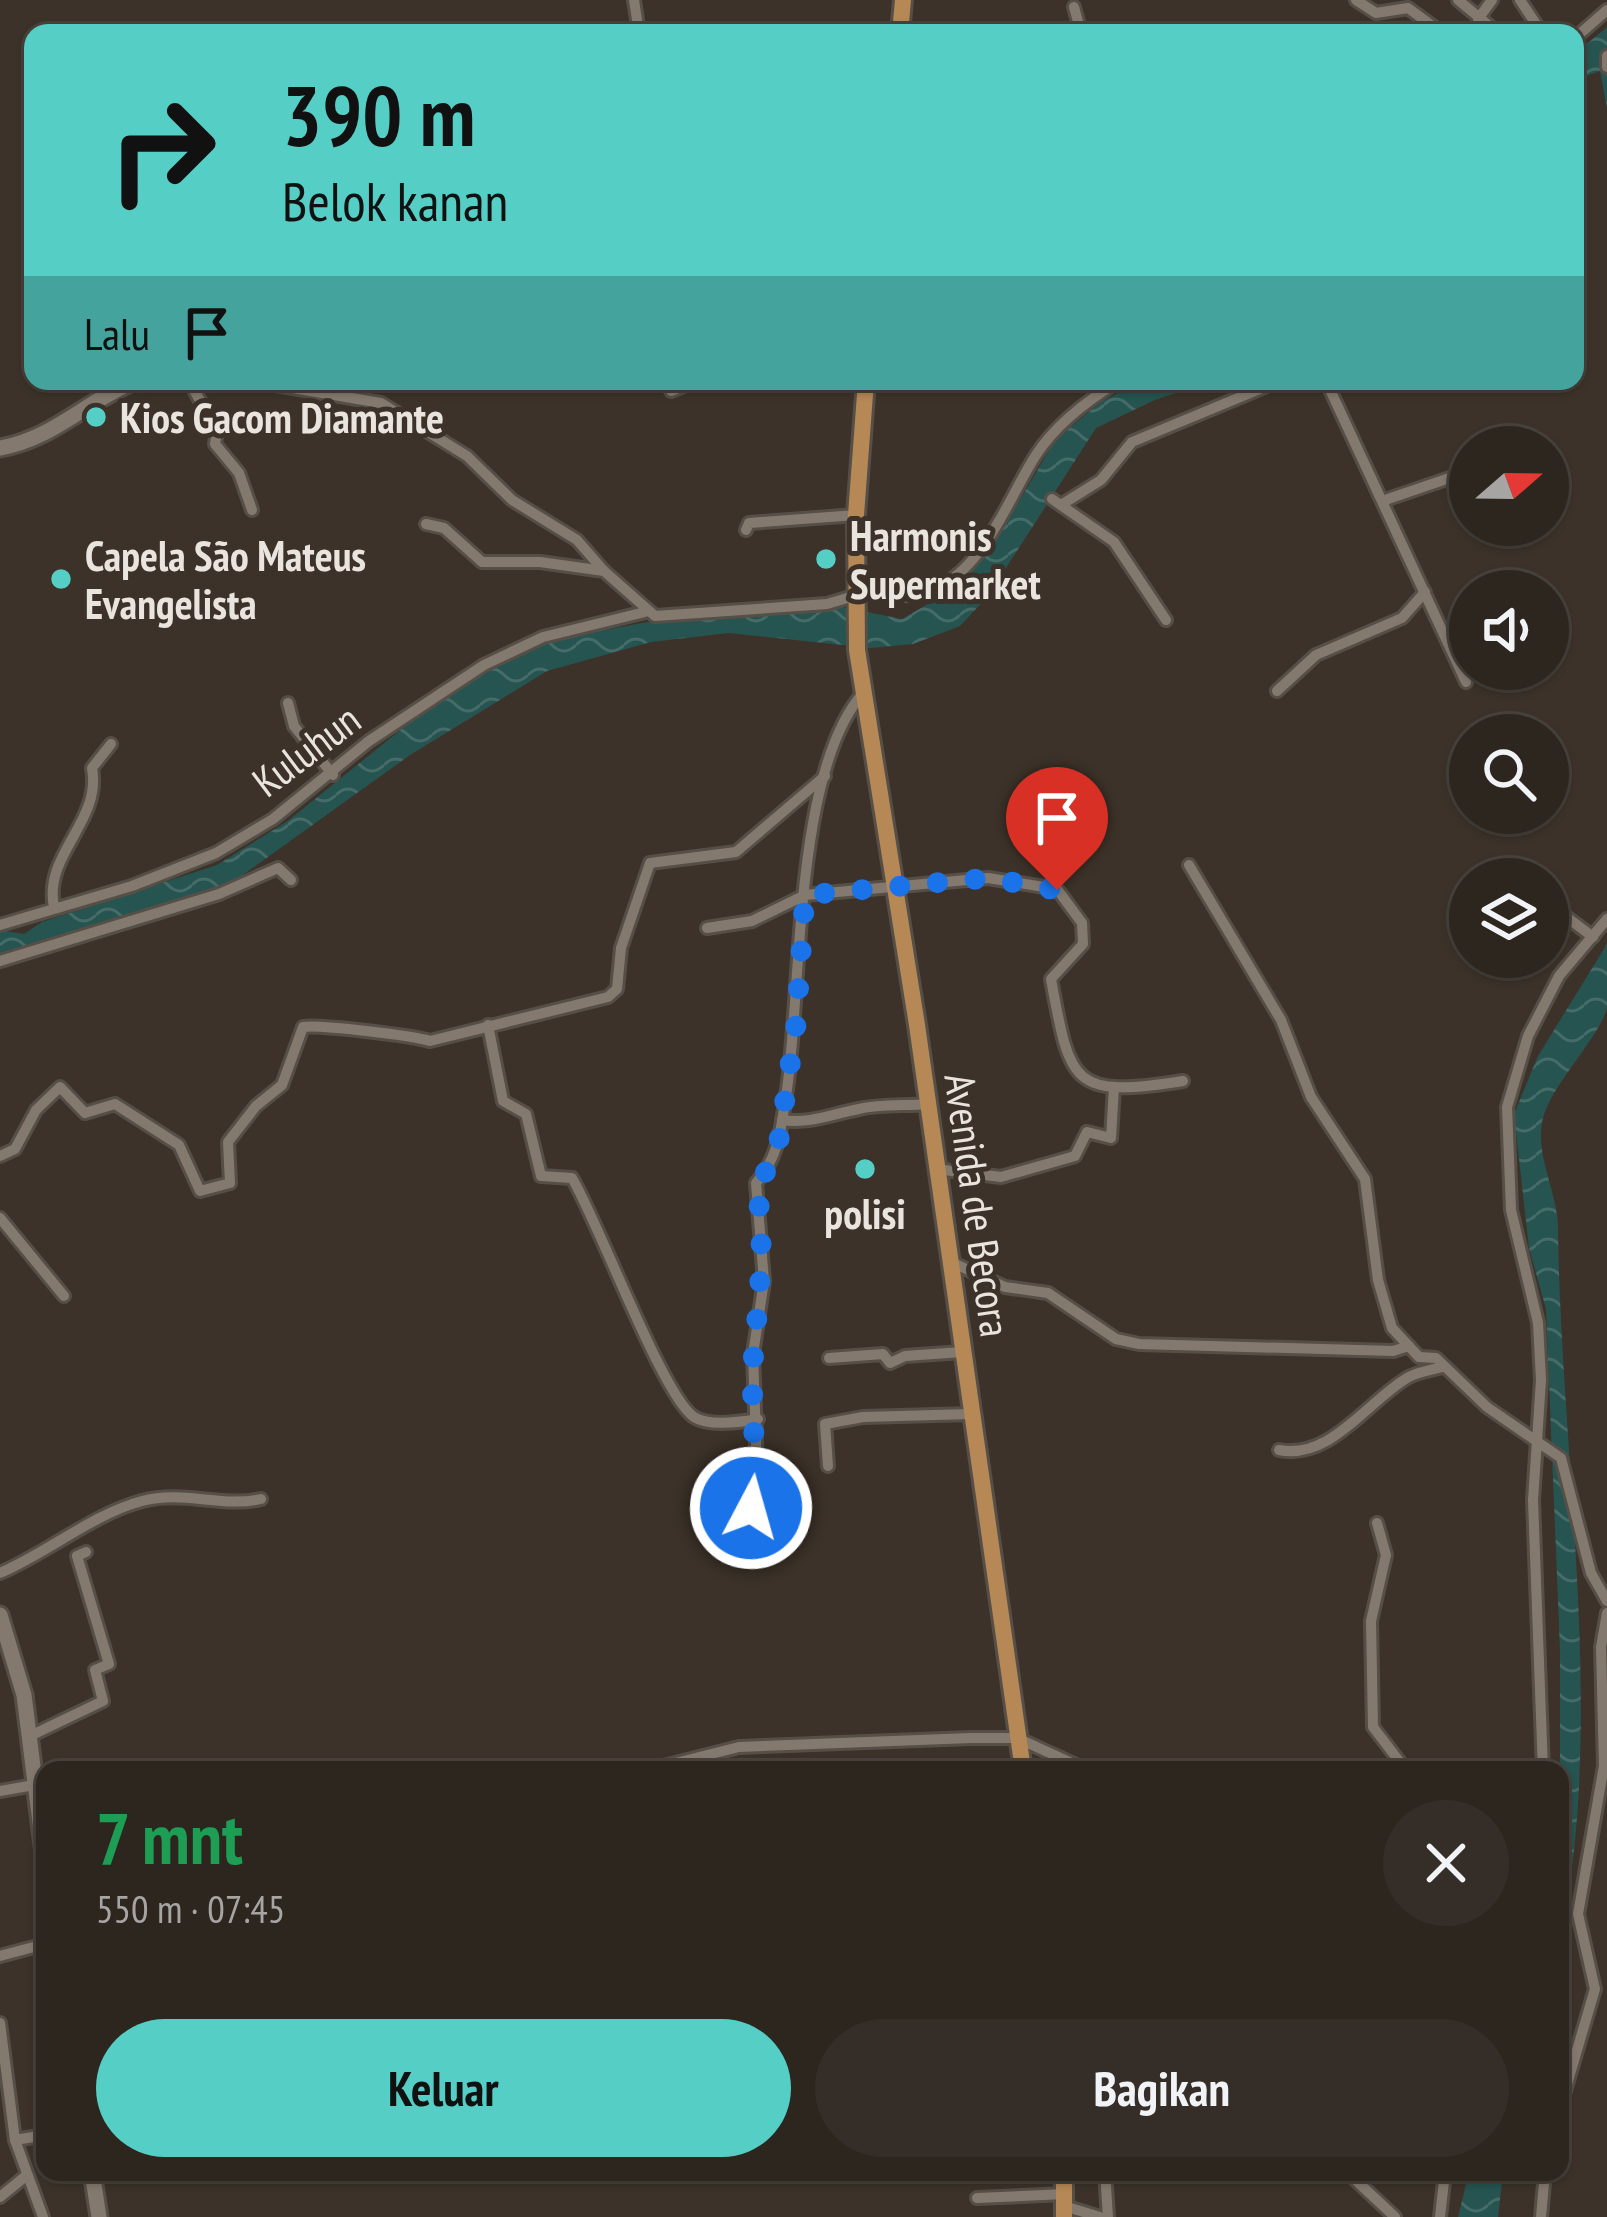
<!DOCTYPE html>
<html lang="id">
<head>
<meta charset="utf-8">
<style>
	:root { --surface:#2d261f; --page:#352e28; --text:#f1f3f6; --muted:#a7a5a4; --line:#48433d; --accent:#55cec5 }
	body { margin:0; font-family:"PT Sans Narrow",sans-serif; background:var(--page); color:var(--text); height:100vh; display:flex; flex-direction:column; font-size:45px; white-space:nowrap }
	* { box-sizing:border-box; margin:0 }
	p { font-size:39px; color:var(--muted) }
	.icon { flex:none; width:66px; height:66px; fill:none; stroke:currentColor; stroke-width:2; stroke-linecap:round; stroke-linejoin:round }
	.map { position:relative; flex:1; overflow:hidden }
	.sheet { position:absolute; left:36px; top:1761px; width:1533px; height:420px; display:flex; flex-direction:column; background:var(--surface); border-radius:24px; box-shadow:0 3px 9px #0004,0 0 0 3px var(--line) }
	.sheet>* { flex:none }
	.banner { position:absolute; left:24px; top:24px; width:1560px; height:366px; border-radius:24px; box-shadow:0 3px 9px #0004,0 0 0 3px var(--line); background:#55cec5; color:#111; overflow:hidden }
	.needle { width:78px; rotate:70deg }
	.controls { position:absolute; left:1449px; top:426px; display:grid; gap:24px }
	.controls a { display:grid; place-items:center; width:120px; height:120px; border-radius:50%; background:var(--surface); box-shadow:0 3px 9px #0004,0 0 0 3px var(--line); font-size:60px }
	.pin { position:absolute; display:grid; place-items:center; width:102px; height:102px; color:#fff; margin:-123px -51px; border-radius:50% 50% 50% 0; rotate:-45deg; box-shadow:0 0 12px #0007 }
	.pin .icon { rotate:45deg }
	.me { position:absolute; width:132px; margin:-66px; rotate:6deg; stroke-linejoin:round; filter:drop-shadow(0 0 9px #0008) }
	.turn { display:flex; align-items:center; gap:42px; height:252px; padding:0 60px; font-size:54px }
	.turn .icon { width:156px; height:156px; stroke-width:2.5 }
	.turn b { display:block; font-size:84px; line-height:102px }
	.then { display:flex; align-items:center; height:114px; padding:0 60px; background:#0003; gap:24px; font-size:45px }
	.round { display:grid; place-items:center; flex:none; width:126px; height:126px; border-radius:63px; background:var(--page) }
	.summary { display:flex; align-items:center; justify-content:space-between; height:204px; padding:0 60px }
	h1 { font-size:72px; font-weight:800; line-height:90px; color:#1e9e55 }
	.primary-button { display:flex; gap:24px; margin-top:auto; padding:24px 60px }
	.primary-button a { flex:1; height:138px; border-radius:72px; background:var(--accent); color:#111; font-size:48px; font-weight:800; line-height:138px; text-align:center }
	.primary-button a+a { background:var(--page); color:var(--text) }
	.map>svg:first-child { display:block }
</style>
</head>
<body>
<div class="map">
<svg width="1607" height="2217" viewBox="0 0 1607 2217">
	<defs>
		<pattern id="water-waves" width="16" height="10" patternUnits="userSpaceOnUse" patternTransform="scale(3)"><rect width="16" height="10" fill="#265450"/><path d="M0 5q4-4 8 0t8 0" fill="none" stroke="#466c69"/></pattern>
	</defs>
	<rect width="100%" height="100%" fill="#3c3229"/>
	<!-- water -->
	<g fill="url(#water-waves)">
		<path d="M1607,27V108L1600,71L1575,80V54Z"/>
		<path d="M1143,381H1214L1157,399L1096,428L988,596L960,626L913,644L871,648L729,633L651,642L547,671L410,755L233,882L0,957V930L24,934L42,922L217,865L289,820L429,707L482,673L550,640L664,619L841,607L902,619L928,604L1000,534L1055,440L1102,401Z"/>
		<path d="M1607,944C1607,963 1607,990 1607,1008C1599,1038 1552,1084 1543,1118C1534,1153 1557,1191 1558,1226C1560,1450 1607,1721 1560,1940V1650L1546,1309L1529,1248L1514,1114L1538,1056Z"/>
		<path d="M1469,2172H1503L1498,2217H1458Z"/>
	</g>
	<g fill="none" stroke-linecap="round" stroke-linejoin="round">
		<!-- street casing -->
		<g stroke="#564f47" stroke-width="16">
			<g id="street">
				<path d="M634,0L639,33"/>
				<path d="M1356,0L1376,13L1408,8L1442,33"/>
				<path d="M1458,0L1498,33"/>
				<path d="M1520,0L1542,33"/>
				<path d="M1074,7L1081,33"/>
				<path d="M1478,19L1492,0"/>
				<path d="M1575,38L1607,10"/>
				<path d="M1607,56V67"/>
				<path d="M189,381L217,431L215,444L239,473L252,510"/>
				<path d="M252,381L381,403L467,456L512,500L577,540L604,571"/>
				<path d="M1326,381L1466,682"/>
				<path d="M671,391L696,381"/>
				<path d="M1052,499L1114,542L1166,620"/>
				<path d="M1385,500L1470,471"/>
				<path d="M1061,505L1101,480L1132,442L1279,381"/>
				<path d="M426,524L444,528L482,562H540L604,571L655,616L827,604L854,596"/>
				<path d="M746,530L749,523L856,515"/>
				<path d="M854,587C876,591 906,600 928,592C984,572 1007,500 1036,455C1056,424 1088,400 1119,381"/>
				<path d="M1277,691L1316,655L1402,618L1425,592"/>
				<path d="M288,703L294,726L333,775"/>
				<path d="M1189,865L1281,1020L1311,1097L1365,1179L1378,1280L1392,1328L1419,1357L1436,1358L1487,1407L1561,1458L1591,1573L1607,1601"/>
				<path d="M1548,903L1593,937"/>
				<path d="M54,907C43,854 102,822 92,768L111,744"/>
				<path d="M0,925L132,886L216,853L273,819L369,741L484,665L543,637L645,612"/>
				<path d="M707,928L752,921L805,895L988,878L1057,889L1082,923L1083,944L1051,979C1070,1083 1071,1099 1183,1081"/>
				<path d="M0,961L219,894L278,868L291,880"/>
				<path d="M488,1025L503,1101L526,1114L541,1176L572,1178C599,1223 663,1397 694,1417C709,1427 741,1422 758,1419"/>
				<path d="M782,1120C812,1124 831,1114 859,1109C880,1104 905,1106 928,1104"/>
				<path d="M0,1156L15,1149L36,1110L60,1087L85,1113L115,1104L179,1145L200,1191L230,1183L228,1142L256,1106L282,1085L303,1027C319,1024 414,1036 430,1041L608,997L617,989L621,948L650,863L736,852L825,776"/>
				<path d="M936,1169L1001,1177L1075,1156L1087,1132L1111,1138L1114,1087"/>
				<path d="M0,1218L64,1296"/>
				<path d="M949,1261L1005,1287L1048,1293L1116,1339L1139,1344L1393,1351L1409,1346"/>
				<path d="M829,1358L883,1354L890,1363L905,1356L962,1352"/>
				<path d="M1279,1450C1330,1460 1366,1403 1407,1378C1417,1372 1431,1370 1443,1367"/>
				<path d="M828,1466L825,1424L863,1417L971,1414"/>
				<path d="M1377,1523L1386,1555L1371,1621L1373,1727L1406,1770"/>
				<path d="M745,1547L757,1470L753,1354L764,1281L756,1183C781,1154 781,1125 787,1089C802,986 794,769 864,692"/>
				<path d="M0,1573C47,1553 93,1514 142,1501C184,1490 222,1508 261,1499"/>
				<path d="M30,1736L103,1701L95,1670L109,1664L77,1556L86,1552"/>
				<path d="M648,1770L739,1747L971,1738H1017L1087,1770"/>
				<path d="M1108,1770H1128"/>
				<path d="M1543,1770L1533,1500L1541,1380L1538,1323L1511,1210L1507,1107L1528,1036L1559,976L1607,919"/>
				<path d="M0,1791L34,1785"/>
				<path d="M0,1956L45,1944"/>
				<path d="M0,2023L15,2140"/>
				<path d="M1560,2108L1595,1989L1578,1914L1604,1766L1601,1647L1607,1613"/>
				<path d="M1105,2172L1108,2217"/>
				<path d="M1347,2172L1395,2217"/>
				<path d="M0,2197L27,2175"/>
				<path d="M977,2198L1065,2194"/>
				<path d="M1064,2206L1100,2217"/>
				<path d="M43,2217L15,2140L45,2135"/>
				<path d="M1440,2217L1445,2172"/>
				<path d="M1541,2217L1545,2172"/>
			</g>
		</g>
		<!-- secondary casing -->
		<g stroke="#564f47" stroke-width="21">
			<g id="secondary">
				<path d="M0,448C53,439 88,400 135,381"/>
				<path d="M0,1615L24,1695L45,1862"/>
				<path d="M92,2172L99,2217"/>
			</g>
		</g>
		<!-- primary casing -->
		<g stroke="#564f47" stroke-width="22">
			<g id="primary">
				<path d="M900,33L903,0"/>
				<path d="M866,381L856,515L857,650L917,1025L1023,1770"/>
				<path d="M1064,2217V2172"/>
			</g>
		</g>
		<!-- street -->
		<use href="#street" stroke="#84796f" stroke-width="10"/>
		<!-- secondary -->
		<use href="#secondary" stroke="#84796f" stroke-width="15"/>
		<!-- primary -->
		<use href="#primary" stroke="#b68855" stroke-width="16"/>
	</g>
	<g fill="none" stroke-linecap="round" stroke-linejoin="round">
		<!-- route -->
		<path stroke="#1a73e8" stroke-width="21" stroke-dasharray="0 37.8" d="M751,1508C759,1452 749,1403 754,1350C759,1292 766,1241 756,1183L776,1160L796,1025L805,895L988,878L1057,890"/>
	</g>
	<!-- markers -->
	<g fill="#55cec5" stroke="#3c3229" stroke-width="4.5">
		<circle cx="96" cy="417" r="12"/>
		<circle cx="826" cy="559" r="12"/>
		<circle cx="61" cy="579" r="12"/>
		<circle cx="865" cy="1169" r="12"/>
	</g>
	<g text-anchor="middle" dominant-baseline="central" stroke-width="10" stroke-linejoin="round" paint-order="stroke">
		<!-- poi labels -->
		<g font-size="42" font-weight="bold" fill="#eae4de" stroke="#3c3229" text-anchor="start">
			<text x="120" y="417">Kios Gacom Diamante</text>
			<text x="850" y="535">Harmonis<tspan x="850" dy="48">Supermarket</tspan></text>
			<text x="85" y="555">Capela São Mateus<tspan x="85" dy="48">Evangelista</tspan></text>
			<text x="865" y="1213" text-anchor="middle">polisi</text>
		</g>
		<!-- street labels -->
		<g font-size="42" fill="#eae4de" stroke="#3c3229">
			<text transform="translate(306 750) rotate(-37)">Kuluhun</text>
			<text transform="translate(978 1205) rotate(82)">Avenida de Becora</text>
		</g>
	</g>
</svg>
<div class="controls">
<a><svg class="needle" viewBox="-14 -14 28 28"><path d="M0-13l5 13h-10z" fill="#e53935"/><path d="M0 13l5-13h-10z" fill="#a7a5a4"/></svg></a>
<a><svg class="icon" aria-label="sound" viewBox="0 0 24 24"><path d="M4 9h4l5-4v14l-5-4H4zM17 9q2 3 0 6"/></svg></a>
<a><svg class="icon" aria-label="search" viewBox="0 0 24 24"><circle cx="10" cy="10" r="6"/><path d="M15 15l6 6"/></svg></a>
<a><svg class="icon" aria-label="layers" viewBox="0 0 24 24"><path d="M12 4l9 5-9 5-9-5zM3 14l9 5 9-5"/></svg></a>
</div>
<div class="pin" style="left:1057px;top:890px;background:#d93025"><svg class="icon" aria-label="arrive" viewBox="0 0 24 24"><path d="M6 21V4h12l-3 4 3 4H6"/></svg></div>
<svg class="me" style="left:751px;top:1508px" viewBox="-20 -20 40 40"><circle r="17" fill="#1a73e8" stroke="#fff" stroke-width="3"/><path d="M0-11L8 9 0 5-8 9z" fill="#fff"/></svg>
<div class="banner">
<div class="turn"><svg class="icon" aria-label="right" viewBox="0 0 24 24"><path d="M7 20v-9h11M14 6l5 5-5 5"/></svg><div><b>390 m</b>Belok kanan</div></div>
<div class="then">Lalu<svg class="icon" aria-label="arrive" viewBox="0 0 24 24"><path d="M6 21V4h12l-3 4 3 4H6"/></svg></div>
</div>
<section class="sheet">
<div class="summary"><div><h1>7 mnt</h1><p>550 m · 07:45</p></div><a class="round"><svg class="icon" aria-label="close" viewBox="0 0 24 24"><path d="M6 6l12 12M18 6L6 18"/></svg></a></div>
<div class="primary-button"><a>Keluar</a><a>Bagikan</a></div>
</section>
</div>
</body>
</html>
